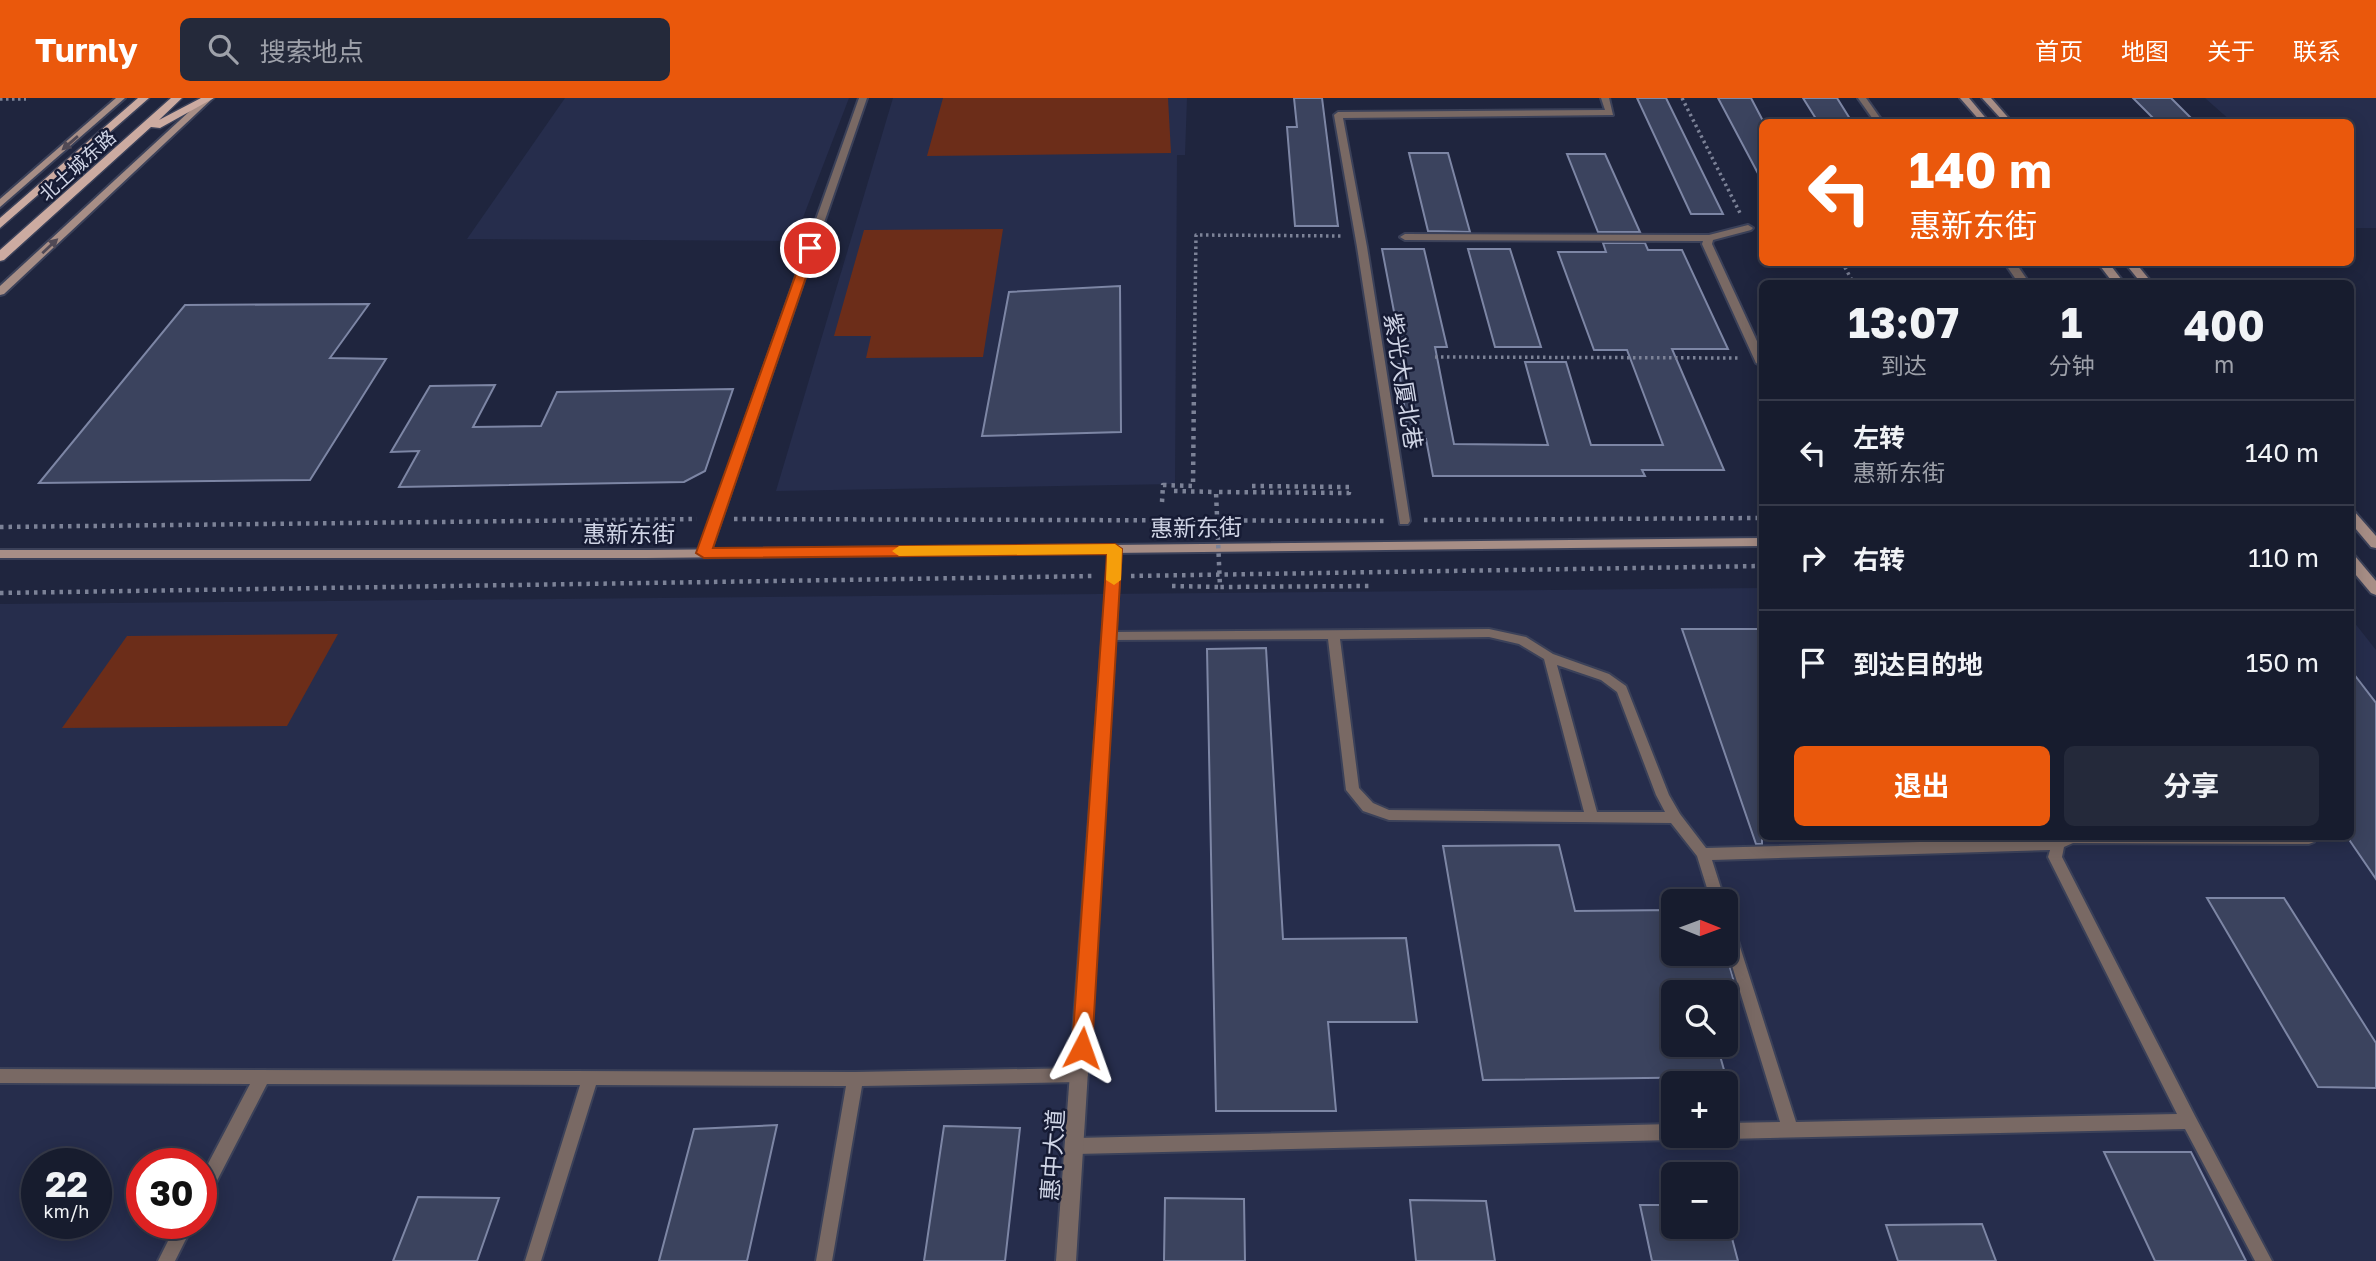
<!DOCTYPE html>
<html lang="zh">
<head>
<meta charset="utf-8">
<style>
	:root { --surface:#171c2e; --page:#24293a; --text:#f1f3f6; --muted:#9ea1aa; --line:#363a4a; --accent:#ea580c }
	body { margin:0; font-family:"Golos Text","Noto Sans SC",sans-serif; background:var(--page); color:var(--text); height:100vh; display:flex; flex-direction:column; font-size:26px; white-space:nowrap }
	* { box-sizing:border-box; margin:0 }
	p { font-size:23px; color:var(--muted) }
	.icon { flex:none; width:38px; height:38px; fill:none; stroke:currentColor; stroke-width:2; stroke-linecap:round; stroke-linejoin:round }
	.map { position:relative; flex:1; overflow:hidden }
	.sheet { position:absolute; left:1759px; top:182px; width:595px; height:560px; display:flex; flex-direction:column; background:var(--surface); border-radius:10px; box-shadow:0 4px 18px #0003,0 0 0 2px var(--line) }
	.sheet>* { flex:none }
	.banner { position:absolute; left:1759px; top:21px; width:595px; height:147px; border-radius:10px; box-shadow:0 4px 18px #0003,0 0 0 2px var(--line); background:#ea580c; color:#fff; overflow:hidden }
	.needle { width:46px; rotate:91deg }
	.controls { position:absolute; left:1661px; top:791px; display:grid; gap:14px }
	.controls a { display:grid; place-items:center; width:77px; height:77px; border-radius:10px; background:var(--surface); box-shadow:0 4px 18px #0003,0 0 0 2px var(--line); font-size:35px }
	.speed { position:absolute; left:21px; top:1050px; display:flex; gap:14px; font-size:35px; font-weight:700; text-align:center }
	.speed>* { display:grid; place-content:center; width:91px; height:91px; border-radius:50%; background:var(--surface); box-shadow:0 4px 18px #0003,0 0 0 2px var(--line); line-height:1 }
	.speed small { font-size:18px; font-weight:400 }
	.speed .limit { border:10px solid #d22; background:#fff; color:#111 }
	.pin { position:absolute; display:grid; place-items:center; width:60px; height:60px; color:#fff; margin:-30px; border:4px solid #fff; border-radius:50%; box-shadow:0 2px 7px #0007 }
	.me { position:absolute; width:77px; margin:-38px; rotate:4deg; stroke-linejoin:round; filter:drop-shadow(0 0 5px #0008) }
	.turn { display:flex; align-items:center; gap:24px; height:147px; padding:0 35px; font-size:32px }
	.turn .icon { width:91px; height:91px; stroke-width:2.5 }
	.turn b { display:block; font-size:49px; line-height:60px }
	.eta { display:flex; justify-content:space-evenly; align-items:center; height:119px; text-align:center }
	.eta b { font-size:42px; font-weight:700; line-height:49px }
	.action { display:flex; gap:14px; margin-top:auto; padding:14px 35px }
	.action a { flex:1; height:80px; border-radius:10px; background:var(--accent); color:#fff; font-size:28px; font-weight:700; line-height:80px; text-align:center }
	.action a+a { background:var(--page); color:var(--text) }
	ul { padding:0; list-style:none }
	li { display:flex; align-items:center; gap:21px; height:105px; padding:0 35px; border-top:2px solid var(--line) }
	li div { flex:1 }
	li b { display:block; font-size:26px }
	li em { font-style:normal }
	header { display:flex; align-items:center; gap:42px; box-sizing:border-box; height:98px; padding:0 35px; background:var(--accent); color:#fff }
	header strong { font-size:33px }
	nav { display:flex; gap:38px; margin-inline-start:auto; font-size:24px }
	.search { width:490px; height:63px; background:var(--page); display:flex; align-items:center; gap:18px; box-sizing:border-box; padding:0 24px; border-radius:10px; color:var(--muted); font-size:26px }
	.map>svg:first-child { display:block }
</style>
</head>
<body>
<header>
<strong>Turnly</strong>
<div class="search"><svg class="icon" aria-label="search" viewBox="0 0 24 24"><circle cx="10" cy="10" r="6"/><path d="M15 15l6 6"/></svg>搜索地点</div>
<nav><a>首页</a><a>地图</a><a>关于</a><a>联系</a></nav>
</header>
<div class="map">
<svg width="2376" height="1163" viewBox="0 0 2376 1163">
	<rect width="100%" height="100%" fill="#1f253e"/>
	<!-- built -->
	<g fill="#262d4c" fill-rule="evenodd">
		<path d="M565,0H849L794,143L467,141Z"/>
		<path d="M893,0H1187L1185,57H1177L1175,386L776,393Z"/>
		<path d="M2205,0H2376V130H2350V24H2232Z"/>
		<path d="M1762,490V738H2350V519L2376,552V1163H0V506ZM1673,803H1726V856H1673ZM1673,894H1726V947H1673ZM1673,985H1726V1038H1673ZM37,1066H96V1125H37ZM142,1066H201V1125H142ZM1673,1076H1726V1129H1673Z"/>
	</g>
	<!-- green -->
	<g fill="#6c2d19">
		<path d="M943,0H1168L1171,55L927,58Z"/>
		<path d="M1003,131L983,259L866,260L871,238H834L864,132Z"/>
		<path d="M338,536L287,628L62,630L127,538Z"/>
	</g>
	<!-- building -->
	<g fill="#3b435e" stroke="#7d86a5" stroke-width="2">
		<path d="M1294,0H1322L1338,128H1295L1287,29H1297Z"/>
		<path d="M1637,0H1666L1723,116H1691Z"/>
		<path d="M1718,0H1751L1762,21V83Z"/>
		<path d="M1803,0H1837L1852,24H1818Z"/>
		<path d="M2133,0H2171L2195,24H2157Z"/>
		<path d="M1409,55H1448L1470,134L1428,133Z"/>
		<path d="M1567,56H1605L1640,134H1598Z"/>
		<path d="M1603,145H1645L1648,152H1682L1728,251H1672L1724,372H1642L1645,378H1433L1426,341H1409L1398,266H1404L1382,151H1424L1447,249H1435L1454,346L1548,347L1525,264H1566L1591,347H1663L1627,252H1594L1558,154H1606Z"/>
		<path d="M1468,151H1510L1541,249H1495Z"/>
		<path d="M1120,188L1121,334L982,338L1009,194Z"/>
		<path d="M369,206L330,260L386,261L310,382L39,385L185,207Z"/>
		<path d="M495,287L473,329L541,328L557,294L733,291L705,373L684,384L399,389L419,353L391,354L430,288Z"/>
		<path d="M1682,531H1762V746H1756Z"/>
		<path d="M1266,550L1283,841L1406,840L1417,924H1328L1336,1013H1216L1207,551Z"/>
		<path d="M2350,571L2376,605V781L2350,743Z"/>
		<path d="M1559,747L1575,813L1673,812V856H1726L1735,887H1699L1701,894H1673V947H1717L1726,979L1483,982L1443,748Z"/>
		<path d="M2207,800H2284L2376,945V990L2318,989Z"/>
		<path d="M777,1027L747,1163H659L694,1031Z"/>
		<path d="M944,1028L1020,1030L1005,1163H924Z"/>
		<path d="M2104,1054H2191L2246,1163H2155Z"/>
		<path d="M418,1099L499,1100L477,1163H393Z"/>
		<path d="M1165,1100L1244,1101L1245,1163H1164Z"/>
		<path d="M1410,1102L1486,1103L1495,1163H1416Z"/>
		<path d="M1640,1107H1673V1129H1729L1738,1163H1652Z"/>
		<path d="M1982,1126L1996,1163H1898L1886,1127Z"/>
	</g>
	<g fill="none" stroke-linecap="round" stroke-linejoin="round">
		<!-- lane casing -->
		<g stroke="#3b4159" stroke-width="4">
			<g id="lane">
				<path d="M1489,531L1526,539L1553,556L1609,576L1626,588L1669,697L1680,716L1706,750L2056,740L2060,738H2315L2314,744L2309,746L2073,745L2064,749L2062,759L2195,1018L2272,1163H2255L2185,1031L1726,1041L1720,1039L1726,1038V1025L1780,1024L1726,848V821L1731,823L1733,827L1796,1024L2177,1016L2048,759L2050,752L1712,762L1725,803H1711L1697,758L1671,725L1389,722L1363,713L1346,692L1328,541L1109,542L1103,538L1109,534ZM1489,539L1519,546L1544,561L1584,714L1389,712L1373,705L1359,690L1340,541ZM1557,567L1601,582L1617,594L1656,697L1665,714H1597Z"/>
				<path d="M1080,970L1085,972L1088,977L1085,982L1080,984L862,988L832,1163H816L846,988L596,987L541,1163H525L580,987L267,986L207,1102L201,1104V1079L250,986L0,985V971L855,974Z"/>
				<path d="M1673,1026V1038H1679L1673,1042L1076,1056L1070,1054L1068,1048L1070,1042L1076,1040Z"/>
				<path d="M177,1125H194L175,1163H158Z"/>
			</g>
		</g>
		<!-- street casing -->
		<g stroke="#3b4159" stroke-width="4">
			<g id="street">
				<path d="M859,0H867L710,455L709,458H699L698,455Z"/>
				<path d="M1601,0H1609L1613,17L1343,20L1367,149L1410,423L1408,426H1400L1357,149L1334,17L1338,14L1605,12Z"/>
				<path d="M1858,0H1866L1883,24H1875Z"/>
				<path d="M1748,127L1753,130L1751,132L1713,142L1712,146L1762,254V268L1756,265L1702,146L1703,143L1405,142L1400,139L1405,136L1709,137Z"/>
				<path d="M2004,164H2015L2030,186H2019Z"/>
				<path d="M1115,447L1121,451L1076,1163H1056L1109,451Z"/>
			</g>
		</g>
		<!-- secondary casing -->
		<g stroke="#3b4159" stroke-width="4">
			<g id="secondary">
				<path d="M116,0H125L0,109V101Z"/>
				<path d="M204,0H213L4,196L0,197V188Z"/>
				<path d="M1960,0H1969L1989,24H1981Z"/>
				<path d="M1982,0H1991L2012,24H2004Z"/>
				<path d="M2097,164H2108L2125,186H2114Z"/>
				<path d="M2124,164H2135L2153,186H2142Z"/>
				<path d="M2350,412L2354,413L2376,438V450L2371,449L2350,424Z"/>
				<path d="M1762,440V448L647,460H0V452H647Z"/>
				<path d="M2350,457L2355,458L2376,483V497L2371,495L2350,470Z"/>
			</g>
		</g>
		<!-- primary casing -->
		<g stroke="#3b4159" stroke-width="3">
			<g id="primary">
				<path d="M138,0H149L0,130V120Z"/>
				<path d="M171,0H182L159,22L201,0H214L160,30L151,29L4,162L0,163V152Z"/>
			</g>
		</g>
		<!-- path-far1 -->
		<g stroke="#7c8297" stroke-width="3.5" stroke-dasharray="2.5 3.5" stroke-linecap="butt">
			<path d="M1682,0L1740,115"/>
			<path d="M0,1H26"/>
			<path d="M1842,164L1854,186"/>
			<path d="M1435,259L1738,260"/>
			<path d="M1194,289L1196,137L1342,138"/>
		</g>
		<!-- path -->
		<g stroke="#7c8297" stroke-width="4.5" stroke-dasharray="3.5 5" stroke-linecap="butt">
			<path d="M1174,393L1216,394"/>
			<path d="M1162,404L1163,387L1193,388L1194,287"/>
			<path d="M734,421L1387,423"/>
			<path d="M1424,422L1762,420"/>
			<path d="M0,429L697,421"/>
			<path d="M1131,478L1762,468"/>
			<path d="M1172,488L1220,489"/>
			<path d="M0,495L1095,478"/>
		</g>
		<!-- lane -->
		<use href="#lane" fill="#796964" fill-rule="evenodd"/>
		<!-- street -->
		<use href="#street" fill="#796964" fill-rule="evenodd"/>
		<!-- secondary -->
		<use href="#secondary" fill="#a78e86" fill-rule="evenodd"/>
		<!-- primary -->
		<use href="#primary" fill="#ccaba1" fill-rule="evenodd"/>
		<!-- path-bridge -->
		<path stroke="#7c8297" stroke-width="4.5" stroke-dasharray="3.5 5" stroke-linecap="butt" d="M1252,388L1349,389V395L1216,394L1220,489L1372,488"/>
	</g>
	<!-- one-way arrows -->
	<defs><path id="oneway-solid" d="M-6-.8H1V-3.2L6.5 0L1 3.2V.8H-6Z" transform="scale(1.75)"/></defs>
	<g fill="#504955">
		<use href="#oneway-solid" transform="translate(70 45) rotate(139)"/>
		<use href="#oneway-solid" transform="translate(50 148) rotate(-43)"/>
	</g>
	<!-- route -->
	<path fill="#ea580c" stroke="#983908" stroke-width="2" d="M806,148L816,150L713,450L1115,446L1122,451L1092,950L1089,956L1082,959L1075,956L1072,950L1107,456L704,460L696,455Z"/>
	<!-- slow -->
	<path fill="#f59e0b" d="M1115,446L1122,451L1121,482L1114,487L1106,482L1107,456L899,458L892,453L899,448Z"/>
	<g text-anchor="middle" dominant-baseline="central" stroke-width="5" stroke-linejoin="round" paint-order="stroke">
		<!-- far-street labels -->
		<g font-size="19" fill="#cfd4e5" stroke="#161b34">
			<text transform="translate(77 67) rotate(-42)">北土城东路</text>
		</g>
		<!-- street labels -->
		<g font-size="23" fill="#cfd4e5" stroke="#161b34">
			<text transform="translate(1404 283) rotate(81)">紫光大厦北巷</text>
			<text transform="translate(1196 429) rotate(-1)">惠新东街</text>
			<text x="629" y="435">惠新东街</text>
			<text transform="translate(1052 1057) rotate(-86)">惠中大道</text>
		</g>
	</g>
</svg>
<div class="controls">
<a><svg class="needle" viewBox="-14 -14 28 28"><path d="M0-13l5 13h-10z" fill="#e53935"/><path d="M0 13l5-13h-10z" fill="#9ea1aa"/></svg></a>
<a><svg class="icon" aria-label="search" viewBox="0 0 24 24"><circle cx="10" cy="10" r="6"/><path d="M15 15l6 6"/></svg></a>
<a>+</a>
<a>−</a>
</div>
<div class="speed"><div>22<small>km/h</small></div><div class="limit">30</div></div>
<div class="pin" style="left:810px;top:150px;background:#d93025"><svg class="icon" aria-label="arrive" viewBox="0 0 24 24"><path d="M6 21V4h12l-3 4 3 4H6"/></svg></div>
<svg class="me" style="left:1082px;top:950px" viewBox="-20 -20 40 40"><path d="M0-17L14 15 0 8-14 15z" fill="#ea580c" stroke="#fff" stroke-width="4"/></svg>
<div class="banner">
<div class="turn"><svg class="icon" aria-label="left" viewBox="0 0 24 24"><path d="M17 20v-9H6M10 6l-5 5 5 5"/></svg><div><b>140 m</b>惠新东街</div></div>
</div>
<section class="sheet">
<div class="eta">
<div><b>13:07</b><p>到达</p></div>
<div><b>1</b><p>分钟</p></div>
<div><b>400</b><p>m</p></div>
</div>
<ul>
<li><svg class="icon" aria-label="left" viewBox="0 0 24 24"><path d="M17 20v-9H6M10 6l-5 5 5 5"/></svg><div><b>左转</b><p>惠新东街</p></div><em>140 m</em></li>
<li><svg class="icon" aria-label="right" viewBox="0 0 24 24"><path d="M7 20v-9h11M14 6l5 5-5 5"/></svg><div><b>右转</b></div><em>110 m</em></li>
<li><svg class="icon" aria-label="arrive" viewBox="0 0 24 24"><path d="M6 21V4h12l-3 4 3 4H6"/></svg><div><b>到达目的地</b></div><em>150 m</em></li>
</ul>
<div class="action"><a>退出</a><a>分享</a></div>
</section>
</div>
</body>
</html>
